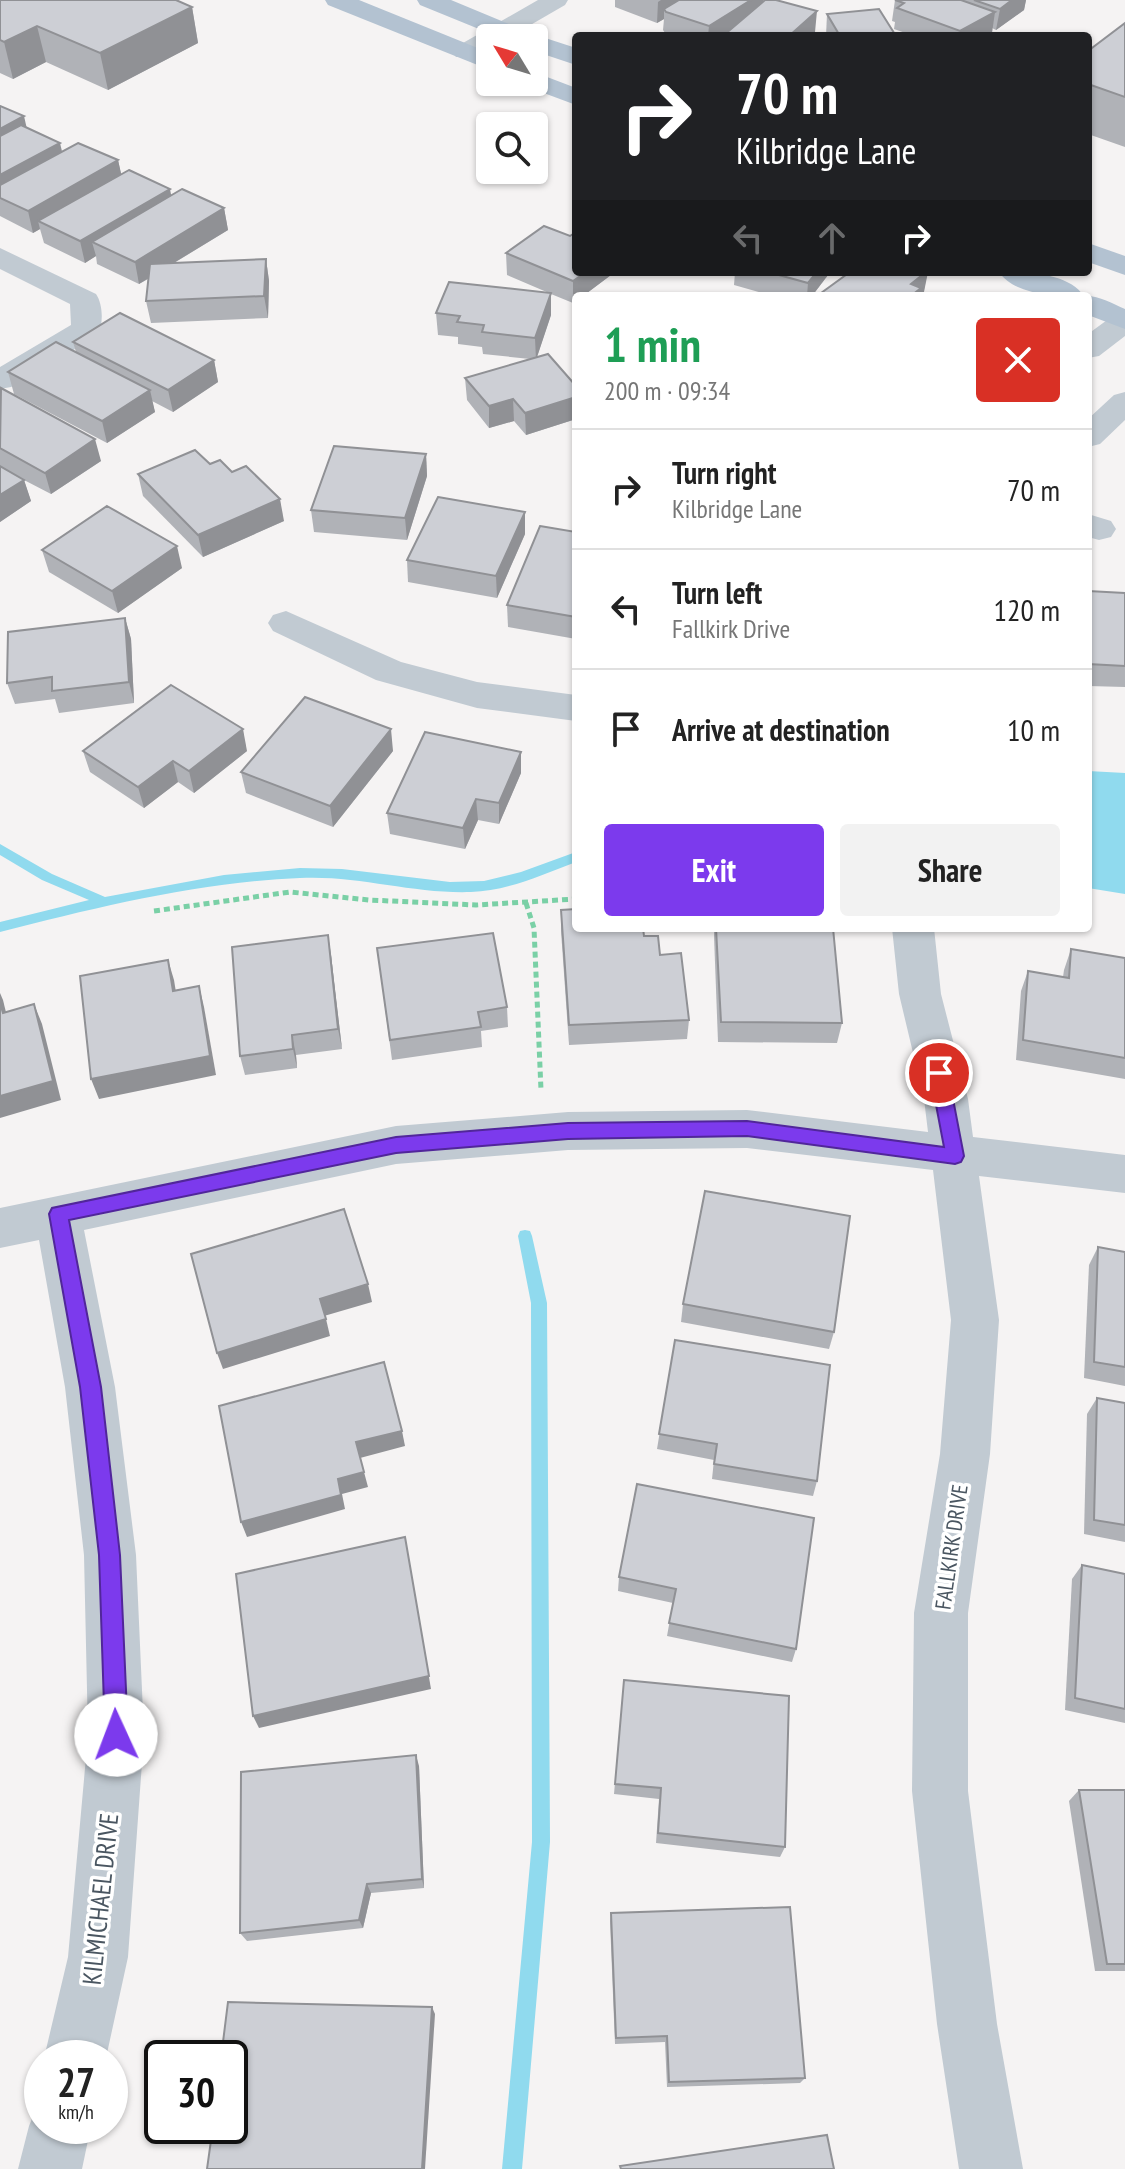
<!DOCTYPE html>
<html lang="en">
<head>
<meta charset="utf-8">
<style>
	:root { --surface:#fff; --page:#f2f2f2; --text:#222; --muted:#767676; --line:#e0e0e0; --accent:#7c3aed }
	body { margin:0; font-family:"PT Sans Narrow",sans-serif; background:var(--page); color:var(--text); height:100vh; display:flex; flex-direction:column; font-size:30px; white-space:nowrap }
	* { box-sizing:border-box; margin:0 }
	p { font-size:26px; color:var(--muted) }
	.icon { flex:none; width:44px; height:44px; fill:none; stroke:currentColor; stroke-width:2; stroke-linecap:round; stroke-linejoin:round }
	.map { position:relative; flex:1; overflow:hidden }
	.details { position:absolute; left:572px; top:292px; width:520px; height:640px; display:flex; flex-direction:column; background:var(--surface); border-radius:8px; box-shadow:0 2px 6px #0004 }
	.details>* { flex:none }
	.hud { position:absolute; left:572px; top:32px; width:520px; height:244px; border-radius:8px; box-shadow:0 2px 6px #0004; background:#202124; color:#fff; overflow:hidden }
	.needle { width:52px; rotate:308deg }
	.tools { position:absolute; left:476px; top:24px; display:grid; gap:16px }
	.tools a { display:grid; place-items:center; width:72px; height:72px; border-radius:8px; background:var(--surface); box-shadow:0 2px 6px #0004; font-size:40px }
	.speed { position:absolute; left:24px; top:2040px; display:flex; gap:16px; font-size:40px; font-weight:700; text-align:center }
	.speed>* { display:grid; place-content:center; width:104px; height:104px; border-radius:50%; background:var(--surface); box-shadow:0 2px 6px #0004; line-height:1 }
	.speed small { font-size:20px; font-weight:400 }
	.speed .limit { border:4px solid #111; border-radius:12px; background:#fff; color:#111 }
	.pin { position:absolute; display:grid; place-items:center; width:68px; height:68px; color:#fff; margin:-34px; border:4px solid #fff; border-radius:50%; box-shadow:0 2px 8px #0007 }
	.me { position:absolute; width:88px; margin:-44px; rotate:358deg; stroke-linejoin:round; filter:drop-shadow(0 0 6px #0008) }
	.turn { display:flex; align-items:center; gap:28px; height:168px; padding:0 32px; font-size:36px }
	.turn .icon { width:104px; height:104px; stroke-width:2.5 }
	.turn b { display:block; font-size:56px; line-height:68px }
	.lanes { display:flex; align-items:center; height:76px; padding:0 32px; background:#0003; justify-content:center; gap:40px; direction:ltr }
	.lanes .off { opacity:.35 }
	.round { display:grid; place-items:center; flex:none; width:84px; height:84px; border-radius:8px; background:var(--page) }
	.headline { display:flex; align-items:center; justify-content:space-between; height:136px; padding:0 32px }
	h1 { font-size:48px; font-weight:800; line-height:60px; color:#1e9e55 }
	.action { display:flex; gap:16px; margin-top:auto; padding:16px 32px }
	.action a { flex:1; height:92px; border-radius:8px; background:var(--accent); color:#fff; font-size:32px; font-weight:800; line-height:92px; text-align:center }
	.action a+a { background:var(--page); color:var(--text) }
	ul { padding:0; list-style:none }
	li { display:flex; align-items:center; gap:24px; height:120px; padding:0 32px; border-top:2px solid var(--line) }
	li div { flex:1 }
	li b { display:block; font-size:30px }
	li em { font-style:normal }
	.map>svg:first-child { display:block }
</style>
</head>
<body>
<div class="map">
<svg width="1125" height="2169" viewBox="0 0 1125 2169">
	<rect width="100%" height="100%" fill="#f5f3f3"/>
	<!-- water -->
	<path fill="#90daee" d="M1088,771L1125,773V894L1088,888Z"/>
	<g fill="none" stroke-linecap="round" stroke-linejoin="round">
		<!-- stream -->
		<g fill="#90daee" fill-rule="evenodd">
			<path d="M0,844L52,874L105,897L224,875L300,868L342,869L450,882L484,881L521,872L576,852V862C542,875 507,891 471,892C413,894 358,875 300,878C199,882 98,907 0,932V922L89,900L42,880L0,855Z"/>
			<path d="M525,1230L530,1231L532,1236L547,1303L550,1842L522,2169H502L532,1842L531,1303L518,1236L520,1231Z"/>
		</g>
		<!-- path -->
		<g stroke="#7ad0a6" stroke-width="5" stroke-dasharray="6 4" stroke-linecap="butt">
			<path d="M526,903L534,928L541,1090"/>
			<path d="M154,911L290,892L369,900L476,905L576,899"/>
		</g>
		<!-- street -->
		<g fill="#c1cad2" fill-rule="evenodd">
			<path d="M538,0H568L565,5L508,38H490V48L474,57H456L452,52L456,47Z"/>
			<path d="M0,248L96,294C103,304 104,325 97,336L11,387L0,389V367L71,325L70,304L0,269Z"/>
			<path d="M1125,312V336L1099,356L1088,358V334L1114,315Z"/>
			<path d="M1125,392V420L1100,444L1088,447V419L1114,395Z"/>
			<path d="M1088,514L1111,521L1116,529L1111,537L1099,540L1088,537Z"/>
			<path d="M286,611L401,662L477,682L576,695V721L477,708L376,680L273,631L268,623L273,615Z"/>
			<path d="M892,928H934L941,994L968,1099L973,1137L1125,1155V1193L979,1176L999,1320L990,1454L968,1613V1791L997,2024L1023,2169H959L937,2024L912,1791L914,1613L940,1454L951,1320L933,1170L747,1148L568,1150L396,1164L84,1230L115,1387L136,1555L144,1735L128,1957L106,2058H44L68,1957L88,1735L84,1555L65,1387L39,1240L0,1248V1208L396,1126L568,1112L747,1110L928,1132L924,1099L899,994Z"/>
			<path d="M42,2102V2126H91L82,2169H18L29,2126L38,2104Z"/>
		</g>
		<!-- primary -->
		<g fill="#b3c2d1" fill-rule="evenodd">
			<path d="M325,0H359L490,53V70L328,5Z"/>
			<path d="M417,0H451L533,34L576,48V65L534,51V38H501L420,5Z"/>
			<path d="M534,72L576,88V105L525,86L522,82H534Z"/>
			<path d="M1088,243L1125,256V275L1088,262Z"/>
			<path d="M999,272C1025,272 1068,272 1084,296C1098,295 1112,303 1125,309V329L1088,315V296C1061,296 1016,297 999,272Z"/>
		</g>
	</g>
	<!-- wall -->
	<g fill="#b0b2b7">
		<path d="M0,0L192,7L198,43L108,90L46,62L13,79L0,73Z"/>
		<path d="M615,0H763V2L815,32L810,36H674L665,33L663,30L664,19L657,23L615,7Z"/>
		<path d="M895,0H1026L1024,10L996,30L992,28V33L986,36H914L894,29L895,22L892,21Z"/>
		<path d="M827,14L896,36H826Z"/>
		<path d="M1125,23V147L1088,134V51Z"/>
		<path d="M0,106L26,128L62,152L118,160L121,174L171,196L224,208L228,230L174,263L266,259L269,281L268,318L151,323L146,301L148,279L139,284L97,264L96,256L85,263L44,243L40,229L33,233L0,216Z"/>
		<path d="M506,253L576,272H615L583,296H576L573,303L551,294V315L537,357L576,386V419L526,435L514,421L489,428L467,400L465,378L530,359L483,354L482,347L458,344V337L438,335L436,313L549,293L507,275Z"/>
		<path d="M735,272H829L828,275L812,296H773L734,285Z"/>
		<path d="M73,342L214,360L218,382L173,412L152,401L155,412L107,443L14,394L8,372L76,352Z"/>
		<path d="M0,389L101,461L51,494L24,480L31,501L0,522Z"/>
		<path d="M576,427V450H575Z"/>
		<path d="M426,454L427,476L407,540L314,532L311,510Z"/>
		<path d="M210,464L284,521L203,557L143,496L138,474Z"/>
		<path d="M525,512V534L497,598L408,582L407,560Z"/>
		<path d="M576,532V639L508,627L507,605Z"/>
		<path d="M42,550L182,568L118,613L49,572Z"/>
		<path d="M1088,591L1125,593V687L1088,686Z"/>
		<path d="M125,618L131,639L134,703L59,713L55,699L15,704L7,683Z"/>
		<path d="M83,751H247L194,793L178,782L144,808L90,772Z"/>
		<path d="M393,751L333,827L246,793L241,772Z"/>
		<path d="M521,752V773L499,824L478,820L465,849L390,834L387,813Z"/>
		<path d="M561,910L644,936L660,955L689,1020L687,1039L569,1045L561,931Z"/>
		<path d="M714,928H833L842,1023L837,1043L718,1042L714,936Z"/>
		<path d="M377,948L507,1007L508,1027L481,1031L482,1047L392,1060Z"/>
		<path d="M1071,949L1125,958V1079L1016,1060L1021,991L1028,971L1063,977L1064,970Z"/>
		<path d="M331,955L342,1049L296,1055L297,1068L245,1075L240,1056Z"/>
		<path d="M1098,1247L1125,1252V1386L1084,1378L1089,1265Z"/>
		<path d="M683,1304L834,1332L829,1349L681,1322Z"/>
		<path d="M675,1340L817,1481L813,1496L712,1479L714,1460L657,1449Z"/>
		<path d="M1097,1398L1125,1403V1542L1084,1534L1087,1414Z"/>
		<path d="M637,1484L796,1649L792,1662L667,1636L673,1603L618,1591L619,1577Z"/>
		<path d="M1082,1565L1125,1574V1723L1065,1710L1072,1579Z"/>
		<path d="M624,1680L785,1847L780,1857L656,1843L659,1799L614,1794Z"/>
		<path d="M419,1766L424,1888L371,1893L363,1928L247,1941L240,1933Z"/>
		<path d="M1079,1790H1125V1971H1095L1069,1801Z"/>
		<path d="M611,1913L805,2078L800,2083L667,2087L665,2042L615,2044L610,1921Z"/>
	</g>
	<!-- shaded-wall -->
	<g fill="#909195">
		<path d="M661,0H696L664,9V19L657,23L658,2Z"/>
		<path d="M751,0H763L762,13L724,35V36H708L709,26Z"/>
		<path d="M1012,0H1026L1024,10L996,30L1000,9Z"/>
		<path d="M192,7L198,43L108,90L100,53Z"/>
		<path d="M817,11L815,32L810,36H789Z"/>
		<path d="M995,12L992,33L986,36H959L960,31Z"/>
		<path d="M37,26L46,62L13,79L4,42Z"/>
		<path d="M24,116L29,138L0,153V129Z"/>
		<path d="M60,143L65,164L0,198V175Z"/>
		<path d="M118,160L123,182L38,221L40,229L33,233L28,211Z"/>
		<path d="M170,189L174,210L92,242L96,256L85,263L80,241Z"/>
		<path d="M224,208L228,230L139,284L135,262Z"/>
		<path d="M266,259L269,281L268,318L264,296Z"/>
		<path d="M586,272H615L583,296H576V301L573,303V281Z"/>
		<path d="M817,272H829L828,275L812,296H807L808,283Z"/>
		<path d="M926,272H928L924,292L919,296H909L911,284Z"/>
		<path d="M551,293V315L536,360L535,338Z"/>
		<path d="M214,360L218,382L173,412L168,390Z"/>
		<path d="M150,390L155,412L107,443L102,421Z"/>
		<path d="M576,397V419L526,435L525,413Z"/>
		<path d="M513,399L514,421L489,428V406Z"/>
		<path d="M95,439L101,461L51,494L45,473Z"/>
		<path d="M426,454L427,476L407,540L405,518Z"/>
		<path d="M24,480L31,501L0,522V495Z"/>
		<path d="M280,499L284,521L203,557L198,535Z"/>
		<path d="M525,512V534L497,598L496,576Z"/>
		<path d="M177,546L182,568L118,613L112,591Z"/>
		<path d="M125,618L131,639L134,703L129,682Z"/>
		<path d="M243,729L247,751L194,793L189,771Z"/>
		<path d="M391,729L393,751L333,827L330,806Z"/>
		<path d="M521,752V773L499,824V803Z"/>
		<path d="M173,761L178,782L144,808L138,787Z"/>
		<path d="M476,799L478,820L465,849L463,828Z"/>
		<path d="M328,935L331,955L342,1049L338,1029Z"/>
		<path d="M168,960L174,980L179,1011L173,991Z"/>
		<path d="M199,986L204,1007L216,1075L99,1099L91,1079Z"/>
		<path d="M0,993L3,1000L11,1033L3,1013L0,1003Z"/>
		<path d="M34,1004L42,1024L61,1100L0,1118V1096Z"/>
		<path d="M292,1035L296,1055L297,1068L293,1049Z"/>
		<path d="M368,1284L372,1302L324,1316L320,1299Z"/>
		<path d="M326,1319L330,1336L223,1369L217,1353Z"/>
		<path d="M402,1431L405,1446L360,1458L356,1442Z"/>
		<path d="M364,1472L368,1487L342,1494L345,1509L247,1537L241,1522L338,1479Z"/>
		<path d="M405,1537L431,1689L259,1728L253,1716Z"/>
		<path d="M416,1755L419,1766L424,1888L422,1879Z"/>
		<path d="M367,1884L371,1893L363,1928L359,1920Z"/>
		<path d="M432,2007L435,2014L425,2169H422Z"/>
	</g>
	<!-- building -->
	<g fill="#cdcfd5" stroke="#909195" stroke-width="2">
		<path d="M0,0H176L192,7L100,53L37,26L4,42L0,40Z"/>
		<path d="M679,0H751L709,26L666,12L664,9Z"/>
		<path d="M765,0H776L817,11L789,36H729L724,35Z"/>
		<path d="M895,0H961L995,12L960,31L897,8L904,3Z"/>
		<path d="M974,0H1012L1000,9Z"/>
		<path d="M879,9L896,36H840L827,14Z"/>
		<path d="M1125,23V97L1088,84V51Z"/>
		<path d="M0,106L24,116L0,129Z"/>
		<path d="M21,125L60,143L0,175V136Z"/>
		<path d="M78,143L118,160L28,211L0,198V185Z"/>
		<path d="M129,170L170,189L80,241L38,221Z"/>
		<path d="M182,189L224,208L135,262L92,242Z"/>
		<path d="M544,226L570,236L576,232V272H586L573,281L506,253Z"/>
		<path d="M266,259L264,296L146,301L150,264Z"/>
		<path d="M768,272H817L808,283Z"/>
		<path d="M850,272H926L911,284L921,288L912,295L914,296H817Z"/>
		<path d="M449,282L551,293L535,338L482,332L484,325L457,322L460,316L436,313Z"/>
		<path d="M120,313L214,360L168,390L73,342Z"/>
		<path d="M56,342L150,390L102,421L8,372Z"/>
		<path d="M548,354L576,386V397L525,413L513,399L489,406L465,378Z"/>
		<path d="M1,388L95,439L45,473L0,448Z"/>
		<path d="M334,446L426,454L405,518L311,510Z"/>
		<path d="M195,450L210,464L220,460L232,472L246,466L280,499L198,535L138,474Z"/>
		<path d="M0,466L24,480L0,495Z"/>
		<path d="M438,497L525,512L496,576L407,560Z"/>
		<path d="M107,506L177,546L112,591L42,550Z"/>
		<path d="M540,526L576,532V617L507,605Z"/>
		<path d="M1088,591L1125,593V666L1088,664Z"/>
		<path d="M125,618L129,682L52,691V677L7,683L8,632Z"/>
		<path d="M171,685L243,729L189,771L173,761L138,787L83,751Z"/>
		<path d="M305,697L391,729L330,806L241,772Z"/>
		<path d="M425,732L521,752L499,803L476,799L463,828L387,813Z"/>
		<path d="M576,909V928H643L644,936H658L660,955L681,953L689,1020L569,1025L561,910Z"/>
		<path d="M716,928H833L842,1023L721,1022Z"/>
		<path d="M493,933L507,1007L478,1012L481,1027L390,1040L377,948Z"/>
		<path d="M328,935L338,1029L292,1035L293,1049L240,1056L232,947Z"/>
		<path d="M1071,949L1125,958V1058L1023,1040L1028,971L1069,978Z"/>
		<path d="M168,960L173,991L199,986L210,1056L91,1079L80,976Z"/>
		<path d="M0,1003L3,1013L34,1004L53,1081L0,1096Z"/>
		<path d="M705,1191L850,1216L834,1332L683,1304Z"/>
		<path d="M344,1209L368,1284L320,1299L326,1319L217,1353L191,1254Z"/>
		<path d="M1098,1247L1125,1252V1367L1094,1362Z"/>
		<path d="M675,1340L830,1365L817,1481L714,1464L717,1444L659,1434Z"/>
		<path d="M384,1362L402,1431L356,1442L364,1472L338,1479L341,1495L241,1522L219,1406Z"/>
		<path d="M1097,1398L1125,1403V1525L1094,1520Z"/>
		<path d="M637,1484L814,1518L796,1649L669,1623L676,1589L619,1577Z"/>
		<path d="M405,1537L429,1676L253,1716L236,1574Z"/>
		<path d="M1082,1565L1125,1574V1709L1075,1698Z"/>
		<path d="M624,1680L789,1696L785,1847L658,1833L661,1788L615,1784Z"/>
		<path d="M416,1755L422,1879L367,1884L359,1920L240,1933L241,1772Z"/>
		<path d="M1079,1790H1125V1964H1107Z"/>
		<path d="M790,1907L805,2078L669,2082L667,2036L616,2038L611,1913Z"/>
		<path d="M228,2002L432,2007L422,2169H207L213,2126H230V2058H221Z"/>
		<path d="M827,2135L834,2169H621L620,2166Z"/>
	</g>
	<!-- route -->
	<path fill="#7c3aed" stroke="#51269a" stroke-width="2" d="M939,1065L948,1073L964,1156L961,1162L955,1164L747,1136L568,1139L396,1153L69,1220L101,1387L120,1555L128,1735L124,1743L116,1746L108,1743L105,1735L99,1555L80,1387L49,1214L52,1208L396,1137L568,1123L747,1121L944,1147L930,1073Z"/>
	<g text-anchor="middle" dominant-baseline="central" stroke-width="7" stroke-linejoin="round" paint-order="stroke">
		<!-- street labels -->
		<g font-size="22" fill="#4a5661" stroke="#fff">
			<text transform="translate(951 1547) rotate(-82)">FALLKIRK DRIVE</text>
		</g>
		<!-- near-street labels -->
		<g font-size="26" fill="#4a5661" stroke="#fff">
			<text transform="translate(100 1899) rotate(-84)">KILMICHAEL DRIVE</text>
		</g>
	</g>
</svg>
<div class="tools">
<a><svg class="needle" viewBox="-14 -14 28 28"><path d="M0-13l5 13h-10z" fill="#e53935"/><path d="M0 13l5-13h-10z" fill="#767676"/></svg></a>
<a><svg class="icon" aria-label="search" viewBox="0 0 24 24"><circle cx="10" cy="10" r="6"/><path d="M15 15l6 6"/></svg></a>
</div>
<div class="speed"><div>27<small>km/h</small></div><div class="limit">30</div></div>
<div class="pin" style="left:939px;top:1073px;background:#d93025"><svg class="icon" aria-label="arrive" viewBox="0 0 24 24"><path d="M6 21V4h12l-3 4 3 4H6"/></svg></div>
<svg class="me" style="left:116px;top:1735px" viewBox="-20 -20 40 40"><circle r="19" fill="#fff"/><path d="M0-13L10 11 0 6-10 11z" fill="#7c3aed"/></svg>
<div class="hud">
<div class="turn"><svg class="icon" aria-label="right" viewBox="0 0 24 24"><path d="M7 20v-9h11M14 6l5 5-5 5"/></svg><div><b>70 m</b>Kilbridge Lane</div></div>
<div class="lanes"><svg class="icon off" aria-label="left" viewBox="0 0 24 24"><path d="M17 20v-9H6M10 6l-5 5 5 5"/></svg><svg class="icon off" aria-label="ahead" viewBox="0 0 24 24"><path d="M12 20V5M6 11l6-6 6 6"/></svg><svg class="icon" aria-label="right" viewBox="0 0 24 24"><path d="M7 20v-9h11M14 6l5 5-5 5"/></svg></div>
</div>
<section class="details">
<div class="headline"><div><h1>1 min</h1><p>200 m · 09:34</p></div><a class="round" style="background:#d93025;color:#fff"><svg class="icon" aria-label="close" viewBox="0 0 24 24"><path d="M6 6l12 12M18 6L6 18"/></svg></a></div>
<ul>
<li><svg class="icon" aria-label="right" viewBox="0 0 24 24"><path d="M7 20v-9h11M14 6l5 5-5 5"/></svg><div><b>Turn right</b><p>Kilbridge Lane</p></div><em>70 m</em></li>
<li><svg class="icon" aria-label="left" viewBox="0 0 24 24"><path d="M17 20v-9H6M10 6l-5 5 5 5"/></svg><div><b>Turn left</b><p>Fallkirk Drive</p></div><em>120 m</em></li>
<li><svg class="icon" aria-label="arrive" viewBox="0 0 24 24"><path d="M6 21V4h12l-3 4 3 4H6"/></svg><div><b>Arrive at destination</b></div><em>10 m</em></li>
</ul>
<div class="action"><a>Exit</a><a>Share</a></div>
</section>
</div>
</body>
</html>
